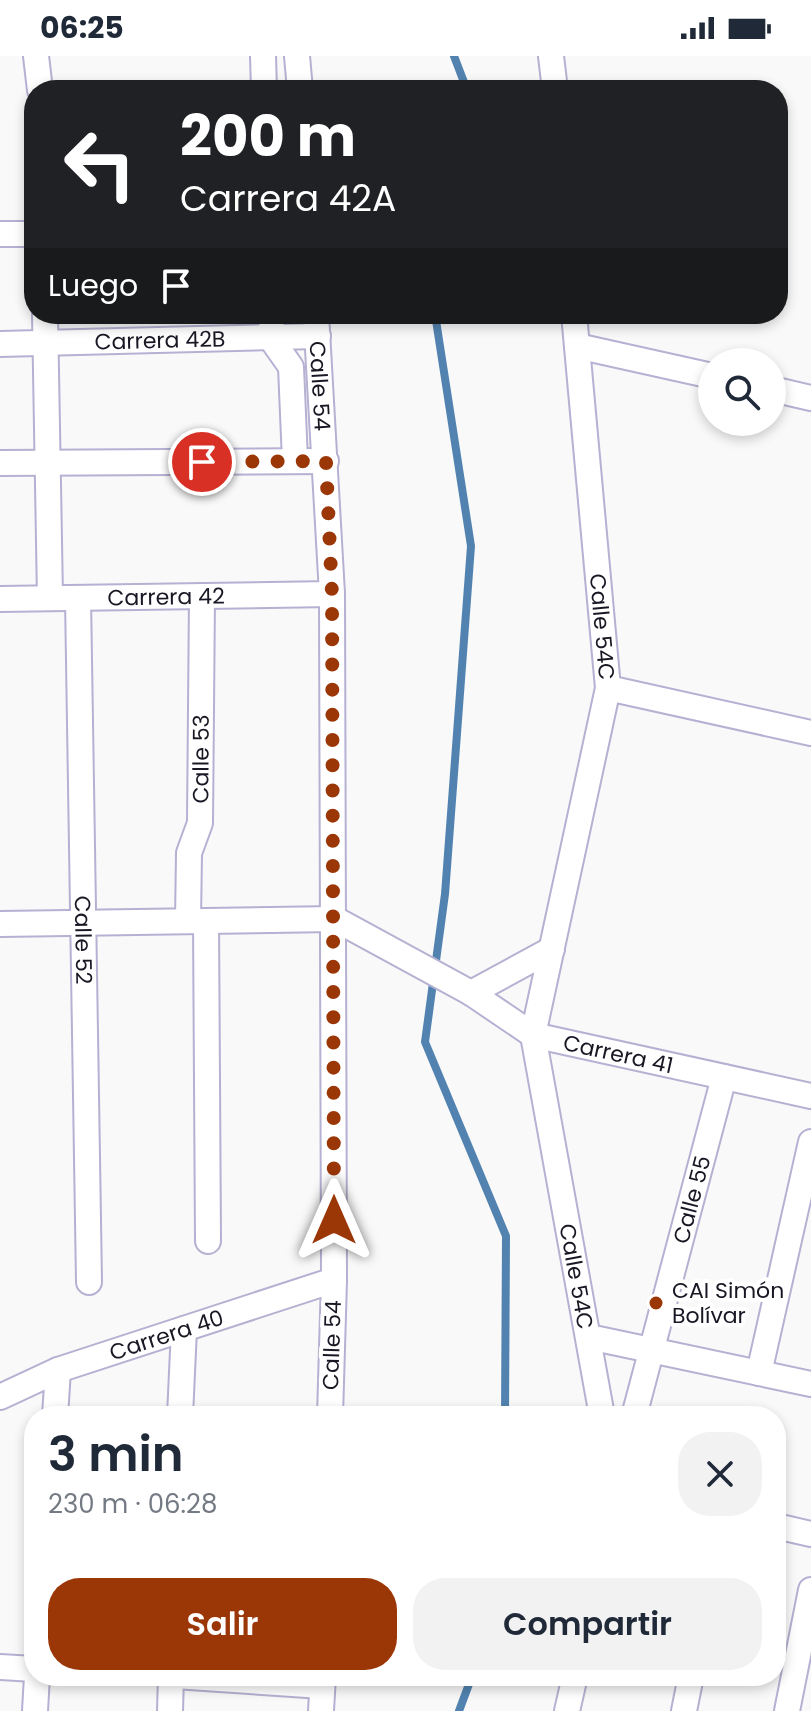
<!DOCTYPE html>
<html lang="es">
<head>
<meta charset="utf-8">
<style>
	:root { --surface:#fff; --page:#f2f2f3; --text:#1f2937; --muted:#747a83; --accent:#9b3607 }
	body { margin:0; font-family:Poppins,sans-serif; background:var(--page); color:var(--text); height:100vh; display:flex; flex-direction:column; font-size:30px; white-space:nowrap }
	* { box-sizing:border-box; margin:0 }
	p { font-size:26px; color:var(--muted) }
	.icon { flex:none; width:44px; height:44px; fill:none; stroke:currentColor; stroke-width:2; stroke-linecap:round; stroke-linejoin:round }
	.map { position:relative; flex:1; overflow:hidden }
	.details { position:absolute; left:24px; top:1350px; width:762px; height:280px; display:flex; flex-direction:column; background:var(--surface); border-radius:32px; box-shadow:0 4px 12px #0003 }
	.details>* { flex:none }
	.top-card { position:absolute; left:24px; top:24px; width:764px; height:244px; border-radius:32px; box-shadow:0 4px 12px #0003; background:#202124; color:#fff; overflow:hidden }
	.controls { position:absolute; left:698px; top:292px; display:grid; gap:16px }
	.controls a { display:grid; place-items:center; width:88px; height:88px; border-radius:50%; background:var(--surface); box-shadow:0 4px 12px #0003; font-size:40px }
	.pin { position:absolute; display:grid; place-items:center; width:68px; height:68px; color:#fff; margin:-34px; border:4px solid #fff; border-radius:50%; box-shadow:0 2px 8px #0007 }
	.me { position:absolute; width:88px; margin:-44px; rotate:0deg; stroke-linejoin:round; filter:drop-shadow(0 0 6px #0008) }
	.turn { display:flex; align-items:center; gap:28px; height:168px; padding:0 24px; font-size:36px }
	.turn .icon { width:104px; height:104px; stroke-width:2.5 }
	.turn b { display:block; font-size:56px; line-height:68px }
	.then { display:flex; align-items:center; height:76px; padding:0 24px; background:#0003; gap:16px; font-size:30px }
	.round { display:grid; place-items:center; flex:none; width:84px; height:84px; border-radius:32px; background:var(--page) }
	.summary { display:flex; align-items:center; justify-content:space-between; height:136px; padding:0 24px }
	h1 { font-size:48px; font-weight:600; line-height:60px }
	.button { display:flex; gap:16px; margin-top:auto; padding:16px 24px }
	.button a { flex:1; height:92px; border-radius:32px; background:var(--accent); color:#fff; font-size:32px; font-weight:600; line-height:92px; text-align:center }
	.button a+a { background:var(--page); color:var(--text) }
	.status { display:flex; justify-content:space-between; align-items:center; height:56px; padding:0 40px; background:var(--surface); direction:ltr }
	.status svg { height:22px; fill:currentColor }
	.map>svg:first-child { display:block }
</style>
</head>
<body>
<div class="status"><b>06:25</b><svg viewBox="0 0 49 12"><path d="M0 12V9h3v3zM5 12V6h3v6zM10 12V3h3v9zM15 12V0h3v12zM26 1h20v11H26zM47 4h2v5h-2z"/></svg></div>
<div class="map">
<svg width="811" height="1655" viewBox="0 0 811 1655">
	<rect width="100%" height="100%" fill="#f9f9f9"/>
	<g fill="none" stroke-linecap="round" stroke-linejoin="round">
		<!-- stream -->
		<g stroke="#5283b0" stroke-width="8">
			<path d="M454,0L467,34"/>
			<path d="M435,258L471,490L445,838L425,986L506,1180L505,1360"/>
			<path d="M459,1655L472,1620"/>
		</g>
		<!-- street casing -->
		<g stroke="#b5b1d2" stroke-width="28">
			<g id="street">
				<path d="M36,0L40,34"/>
				<path d="M263,0L264,34"/>
				<path d="M297,0L300,34"/>
				<path d="M551,0L555,34"/>
				<path d="M0,178H34"/>
				<path d="M45,258L50,542"/>
				<path d="M271,258L272,284L291,311L295,405"/>
				<path id="s1" d="M316,258L332,538L334,1224L330,1360"/>
				<path id="s2" d="M574,258L608,632L533,979L602,1360"/>
				<path id="s3" d="M0,288L318,280"/>
				<path d="M577,290L712,320"/>
				<path d="M772,333L811,342"/>
				<path d="M0,407L326,405"/>
				<path id="s4" d="M78,542L89,1226"/>
				<path id="s5" d="M0,543L332,538"/>
				<path d="M608,632L811,677"/>
				<path id="s6" d="M188,865L189,797L200,767L202,540"/>
				<path d="M206,865L208,1185"/>
				<path id="s7" d="M0,868L335,863L471,937L533,979L811,1040"/>
				<path d="M471,937L552,893"/>
				<path d="M589,1281L811,1328"/>
				<path d="M759,1317L811,1086"/>
				<path id="s8" d="M0,1341L58,1314L334,1224"/>
				<path d="M55,1360L58,1314"/>
				<path d="M180,1360L184,1273"/>
				<path id="s9" d="M634,1360L724,1021"/>
				<path d="M776,1470L811,1478"/>
				<path d="M0,1611L34,1613"/>
				<path d="M175,1620L322,1630"/>
				<path d="M35,1655L37,1620"/>
				<path d="M170,1655L171,1620"/>
				<path d="M321,1655L323,1620"/>
				<path d="M567,1655L575,1620"/>
				<path d="M684,1655L691,1620"/>
				<path d="M787,1655L811,1534"/>
			</g>
		</g>
		<!-- street -->
		<use href="#street" stroke="#fff" stroke-width="24"/>
	</g>
	<g fill="none" stroke-linecap="round" stroke-linejoin="round">
		<!-- route -->
		<path stroke="#9b3607" stroke-width="14" stroke-dasharray="0 25.2" d="M202,406L326,405L332,538L334,1164"/>
	</g>
	<!-- markers -->
	<circle fill="#9b3607" stroke="#fff" stroke-width="3" cx="656" cy="1247" r="8"/>
	<g text-anchor="middle" dominant-baseline="central" stroke-width="8" stroke-linejoin="round" paint-order="stroke">
		<!-- street labels -->
		<g font-size="22" fill="#191723" stroke="#fff">
			<text stroke="none"><textPath href="#s3" startOffset="160">Carrera 42B</textPath></text>
			<text stroke="none"><textPath href="#s1" startOffset="72">Calle 54</textPath></text>
			<text stroke="none"><textPath href="#s5" startOffset="166">Carrera 42</textPath></text>
			<text stroke="none"><textPath href="#s2" startOffset="314">Calle 54C</textPath></text>
			<text stroke="none"><textPath href="#s6" startOffset="164">Calle 53</textPath></text>
			<text stroke="none"><textPath href="#s4" startOffset="342">Calle 52</textPath></text>
			<text stroke="none"><textPath href="#s7" startOffset="652">Carrera 41</textPath></text>
			<text stroke="none"><textPath href="#s9" startOffset="224">Calle 55</textPath></text>
			<text stroke="none"><textPath href="#s2" startOffset="976">Calle 54C</textPath></text>
			<text stroke="none"><textPath href="#s8" startOffset="178">Carrera 40</textPath></text>
			<text transform="translate(332 1289) rotate(-88)">Calle 54</text>
		</g>
		<!-- poi labels -->
		<g font-size="22" fill="#191723" stroke="#fff" text-anchor="start">
			<text x="672" y="1234">CAI Simón<tspan x="672" dy="25">Bolívar</tspan></text>
		</g>
	</g>
</svg>
<div class="controls">
<a><svg class="icon" aria-label="search" viewBox="0 0 24 24"><circle cx="10" cy="10" r="6"/><path d="M15 15l6 6"/></svg></a>
</div>
<div class="pin" style="left:202px;top:406px;background:#d93025"><svg class="icon" aria-label="arrive" viewBox="0 0 24 24"><path d="M6 21V4h12l-3 4 3 4H6"/></svg></div>
<svg class="me" style="left:334px;top:1164px" viewBox="-20 -20 40 40"><path d="M0-17L14 15 0 8-14 15z" fill="#9b3607" stroke="#fff" stroke-width="4"/></svg>
<div class="top-card">
<div class="turn"><svg class="icon" aria-label="left" viewBox="0 0 24 24"><path d="M17 20v-9H6M10 6l-5 5 5 5"/></svg><div><b>200 m</b>Carrera 42A</div></div>
<div class="then">Luego<svg class="icon" aria-label="arrive" viewBox="0 0 24 24"><path d="M6 21V4h12l-3 4 3 4H6"/></svg></div>
</div>
<section class="details">
<div class="summary"><div><h1>3 min</h1><p>230 m · 06:28</p></div><a class="round"><svg class="icon" aria-label="close" viewBox="0 0 24 24"><path d="M6 6l12 12M18 6L6 18"/></svg></a></div>
<div class="button"><a>Salir</a><a>Compartir</a></div>
</section>
</div>
</body>
</html>
